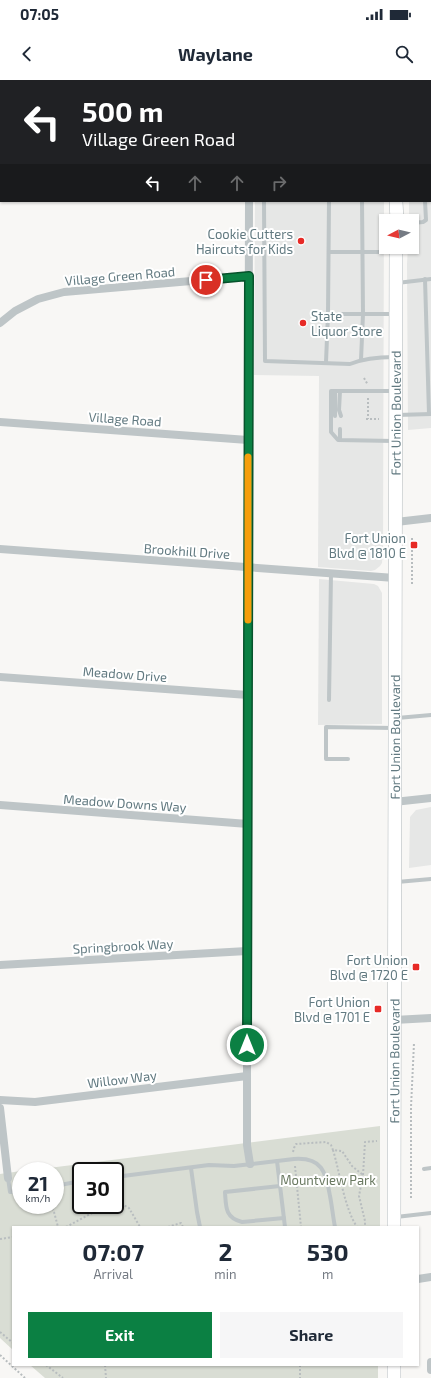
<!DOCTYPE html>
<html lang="en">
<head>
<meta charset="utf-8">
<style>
	:root { --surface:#fff; --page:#f6f6f7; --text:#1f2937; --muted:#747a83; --accent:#0b8043 }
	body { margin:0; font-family:"Exo 2",sans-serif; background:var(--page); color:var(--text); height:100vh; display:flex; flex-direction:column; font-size:15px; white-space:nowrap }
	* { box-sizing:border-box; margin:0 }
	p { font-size:13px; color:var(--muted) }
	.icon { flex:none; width:22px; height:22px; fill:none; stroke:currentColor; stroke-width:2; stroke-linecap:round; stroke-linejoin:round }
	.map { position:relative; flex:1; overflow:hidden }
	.details { position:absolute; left:12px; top:1146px; width:407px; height:140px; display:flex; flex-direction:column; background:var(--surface); border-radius:0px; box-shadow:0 1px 3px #0004 }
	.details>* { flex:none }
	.guide { position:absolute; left:0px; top:0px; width:431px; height:122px; box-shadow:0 1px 3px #0004; background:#202124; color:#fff; overflow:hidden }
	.needle { width:26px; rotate:263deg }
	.buttons { position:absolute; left:379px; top:134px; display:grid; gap:8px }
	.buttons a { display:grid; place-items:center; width:40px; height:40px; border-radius:0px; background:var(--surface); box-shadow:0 1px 3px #0004; font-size:20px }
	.speed { position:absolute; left:12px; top:1082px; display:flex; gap:8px; font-size:20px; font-weight:700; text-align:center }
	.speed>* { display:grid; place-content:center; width:52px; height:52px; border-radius:50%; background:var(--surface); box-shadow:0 1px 3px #0004; line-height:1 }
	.speed small { font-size:10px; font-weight:400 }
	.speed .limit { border:2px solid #111; border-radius:6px; background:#fff; color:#111 }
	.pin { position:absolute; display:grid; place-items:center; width:34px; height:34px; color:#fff; margin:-17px; border:2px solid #fff; border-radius:50%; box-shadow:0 1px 4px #0007 }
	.me { position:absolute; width:44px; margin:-22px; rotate:0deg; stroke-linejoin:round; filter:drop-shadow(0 0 3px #0008) }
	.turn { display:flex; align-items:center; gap:14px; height:84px; padding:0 16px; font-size:18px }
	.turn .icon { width:52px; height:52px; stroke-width:2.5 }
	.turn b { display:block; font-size:28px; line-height:34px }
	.lanes { display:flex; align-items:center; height:38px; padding:0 16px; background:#0003; justify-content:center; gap:20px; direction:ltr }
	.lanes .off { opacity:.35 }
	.eta { display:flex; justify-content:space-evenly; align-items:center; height:68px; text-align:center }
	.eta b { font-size:24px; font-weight:700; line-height:28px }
	.action { display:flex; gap:8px; margin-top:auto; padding:8px 16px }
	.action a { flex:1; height:46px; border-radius:0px; background:var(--accent); color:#fff; font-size:16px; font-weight:700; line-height:46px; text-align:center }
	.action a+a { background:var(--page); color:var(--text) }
	.status { display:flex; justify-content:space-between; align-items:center; height:28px; padding:0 20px; background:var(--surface); direction:ltr }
	.status svg { height:11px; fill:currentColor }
	header { display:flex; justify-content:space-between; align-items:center; height:52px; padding:0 16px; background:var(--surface); font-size:18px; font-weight:700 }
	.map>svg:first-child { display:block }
</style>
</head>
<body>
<div class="status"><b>07:05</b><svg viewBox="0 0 49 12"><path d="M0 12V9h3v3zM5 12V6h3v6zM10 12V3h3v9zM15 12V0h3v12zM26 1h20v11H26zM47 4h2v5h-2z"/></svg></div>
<header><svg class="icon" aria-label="back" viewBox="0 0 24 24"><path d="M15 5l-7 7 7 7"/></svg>Waylane<svg class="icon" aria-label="search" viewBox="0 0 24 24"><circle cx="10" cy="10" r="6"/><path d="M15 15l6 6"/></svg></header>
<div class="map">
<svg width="431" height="1298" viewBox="0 0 431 1298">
	<rect width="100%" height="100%" fill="#f8f7f5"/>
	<!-- built -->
	<g fill="#e6e7e6">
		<path d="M221,0H384V1H222Z"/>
		<path d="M409,0H431V89H430V1Z"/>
		<path d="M430,101H431V348L408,350L407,184L408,167H412V141H409V121H430Z"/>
		<path d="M255,121H384L383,472L382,483L380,486L375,490L371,491L318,487L319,296L254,295Z"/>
		<path d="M319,499L374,504L378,506L382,513V644L318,645Z"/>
		<path d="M431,727V785L409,788L410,737L416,730Z"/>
	</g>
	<!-- green -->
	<g fill="#d9ddd4" fill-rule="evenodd">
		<path d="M380,1046V1147H13V1270L0,1258V1094L21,1091V1125H55V1091H25ZM81,1091H115V1125H81Z"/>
		<path d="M30,1285H378V1298H45Z"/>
	</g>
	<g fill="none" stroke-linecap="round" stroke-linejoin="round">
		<!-- primary casing -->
		<g stroke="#b2b9bc" stroke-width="14">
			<g id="primary">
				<path d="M397,0V1"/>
				<path d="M396,121L397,141"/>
				<path id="s1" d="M394,1147L396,167"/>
				<path d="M394,1298V1285"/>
			</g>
		</g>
		<!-- path -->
		<g stroke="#b8bdbf" stroke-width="2" stroke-dasharray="2 2" stroke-linecap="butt">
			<path d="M364,298L368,305"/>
			<path d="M368,318V339"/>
			<path d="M366,339H379"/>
			<path d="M412,458V504"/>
			<path d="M333,1070C340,1093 344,1127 357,1147"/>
			<path d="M293,1072L294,1068L296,1064L326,1062L331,1065L333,1070L342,1071L352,1086L363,1095L359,1116L365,1141V1147"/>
			<path d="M295,1086L301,1147"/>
			<path d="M363,1095L365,1062L377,1061"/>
			<path d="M120,1103L122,1124"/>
			<path d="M411,1118V1027L414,963"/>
			<path d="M50,1125L54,1132L58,1147"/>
			<path d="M66,1147L94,1132L122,1124L129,1128L140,1147"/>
			<path d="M168,1147L181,1143L183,1147"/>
			<path d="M0,1159L13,1157"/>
			<path d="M0,1252L13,1263"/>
			<path d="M0,1275L25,1298"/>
			<path d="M46,1285L63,1298"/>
			<path d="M105,1285L106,1298"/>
			<path d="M300,1285V1298"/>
		</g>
		<!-- service -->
		<g stroke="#bec5c7" stroke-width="4">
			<path d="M238,0L239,1"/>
			<path d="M351,0V1"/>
			<path d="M430,27H431"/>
			<path d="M264,121L265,281L350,284C365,278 379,277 394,277"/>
			<path d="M329,121L328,234H394"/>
			<path d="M412,143L423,142L426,140L425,121"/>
			<path d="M329,172H394"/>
			<path d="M425,199L429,334"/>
			<path d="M397,203L431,199"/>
			<path d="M361,280L363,234L362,121"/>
			<path d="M326,282L328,234"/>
			<path d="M340,311L339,330L341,336"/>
			<path d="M394,311H331V352L338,360L394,361"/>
			<path d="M397,335L431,334"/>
			<path d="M335,336V311"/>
			<path d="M340,360V349"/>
			<path d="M329,620L331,494"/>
			<path d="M397,638L431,635"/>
			<path d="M348,679H326V647L394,648"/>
			<path d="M397,802L431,799"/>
			<path d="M277,1081L285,1147"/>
			<path d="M191,1088L197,1132L200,1147"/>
			<path d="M424,1089L431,1088"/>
			<path d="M115,1097L209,1085L234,1086L294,1079C322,1077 326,1092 330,1116C332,1126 333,1137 335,1147"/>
			<path d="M8,1098L10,1112L21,1111"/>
			<path d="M55,1106L81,1101"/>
			<path d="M280,1106L225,1112C226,1127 225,1138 242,1142L284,1138"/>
			<path d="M396,1137L431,1133"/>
		</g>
		<!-- minor -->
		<g stroke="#bec5c7" stroke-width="8">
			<path d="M430,95H431"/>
			<path d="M0,105L1,104"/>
			<path d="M249,121L247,996V1065L250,1084"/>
			<path d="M0,243L15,231L38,219L64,212L249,196"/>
			<path d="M0,342L248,360"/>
			<path d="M396,442L431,438"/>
			<path d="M0,469L395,498"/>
			<path d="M0,597L248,615"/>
			<path d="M394,722L431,718"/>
			<path d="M0,725L248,744"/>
			<path d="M0,885L247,871"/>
			<path d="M394,940L431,938"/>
			<path d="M0,1020L35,1022L247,996"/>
			<path d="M0,1028L8,1098"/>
			<path d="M418,1199L431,1197"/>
			<path d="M431,1282V1290"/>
		</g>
		<!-- primary -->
		<use href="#primary" stroke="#fff" stroke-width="13"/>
	</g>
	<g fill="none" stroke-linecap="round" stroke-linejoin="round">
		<!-- route casing -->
		<g stroke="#07532c" stroke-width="10">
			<path id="route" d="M206,200L249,196L247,965"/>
		</g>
		<!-- route -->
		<use href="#route" stroke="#0b8043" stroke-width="7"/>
		<!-- slow -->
		<path stroke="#f59e0b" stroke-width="7" d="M248,540V377"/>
	</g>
	<!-- markers -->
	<g fill="#e72a26" stroke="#fff" stroke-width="1.5">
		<circle cx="301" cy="161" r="4"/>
		<circle cx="303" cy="243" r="4"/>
		<rect x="410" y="461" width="8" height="8" rx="2"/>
		<rect x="412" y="883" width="8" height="8" rx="2"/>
		<rect x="374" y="925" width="8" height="8" rx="2"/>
	</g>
	<g text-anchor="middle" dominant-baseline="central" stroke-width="4" stroke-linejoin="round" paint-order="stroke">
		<!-- poi labels -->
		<g font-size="13" fill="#627a81" stroke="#fff" text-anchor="end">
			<text x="293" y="154">Cookie Cutters<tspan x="293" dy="15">Haircuts for Kids</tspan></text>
			<text x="311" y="236" text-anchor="start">State<tspan x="311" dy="15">Liquor Store</tspan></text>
			<text x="406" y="458">Fort Union<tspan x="406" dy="15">Blvd @ 1810 E</tspan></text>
			<text x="408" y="880">Fort Union<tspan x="408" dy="15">Blvd @ 1720 E</tspan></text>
			<text x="370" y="922">Fort Union<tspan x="370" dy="15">Blvd @ 1701 E</tspan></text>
		</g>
		<!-- street labels -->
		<g font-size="13" fill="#627a81" stroke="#fff">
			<text transform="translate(120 196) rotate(-5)">Village Green Road</text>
			<text stroke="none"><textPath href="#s1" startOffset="814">Fort Union Boulevard</textPath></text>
			<text transform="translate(125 339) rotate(4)">Village Road</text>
			<text transform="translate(187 471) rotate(4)">Brookhill Drive</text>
			<text transform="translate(125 594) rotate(4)">Meadow Drive</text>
			<text stroke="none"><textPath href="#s1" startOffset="490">Fort Union Boulevard</textPath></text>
			<text transform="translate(125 723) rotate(4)">Meadow Downs Way</text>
			<text transform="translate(123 866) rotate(-3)">Springbrook Way</text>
			<text stroke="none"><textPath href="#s1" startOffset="166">Fort Union Boulevard</textPath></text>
			<text transform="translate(122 999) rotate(-7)">Willow Way</text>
		</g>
		<!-- park labels -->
		<g font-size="13" fill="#6a7961" stroke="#fff">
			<text x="328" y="1100">Mountview Park</text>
		</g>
	</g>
</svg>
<div class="buttons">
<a><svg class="needle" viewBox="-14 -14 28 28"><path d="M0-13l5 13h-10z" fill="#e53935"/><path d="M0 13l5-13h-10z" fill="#747a83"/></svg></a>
</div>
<div class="speed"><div>21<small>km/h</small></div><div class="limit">30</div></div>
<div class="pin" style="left:206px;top:200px;background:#d93025"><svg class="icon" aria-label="arrive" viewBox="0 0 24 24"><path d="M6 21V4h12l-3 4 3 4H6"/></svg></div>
<svg class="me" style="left:247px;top:965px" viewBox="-20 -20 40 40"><circle r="17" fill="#0b8043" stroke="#fff" stroke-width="3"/><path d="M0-11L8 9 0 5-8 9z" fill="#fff"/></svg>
<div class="guide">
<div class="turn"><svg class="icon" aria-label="left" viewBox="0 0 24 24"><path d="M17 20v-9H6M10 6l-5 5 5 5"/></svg><div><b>500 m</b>Village Green Road</div></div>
<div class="lanes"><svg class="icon" aria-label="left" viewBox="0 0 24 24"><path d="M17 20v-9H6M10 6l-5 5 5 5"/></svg><svg class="icon off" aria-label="ahead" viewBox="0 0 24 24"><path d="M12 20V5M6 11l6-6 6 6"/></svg><svg class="icon off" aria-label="ahead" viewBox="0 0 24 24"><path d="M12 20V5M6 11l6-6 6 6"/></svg><svg class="icon off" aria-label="right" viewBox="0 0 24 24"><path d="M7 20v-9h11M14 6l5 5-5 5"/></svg></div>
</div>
<section class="details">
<div class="eta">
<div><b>07:07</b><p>Arrival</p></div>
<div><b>2</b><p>min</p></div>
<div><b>530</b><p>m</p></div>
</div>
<div class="action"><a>Exit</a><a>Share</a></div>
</section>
</div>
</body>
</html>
